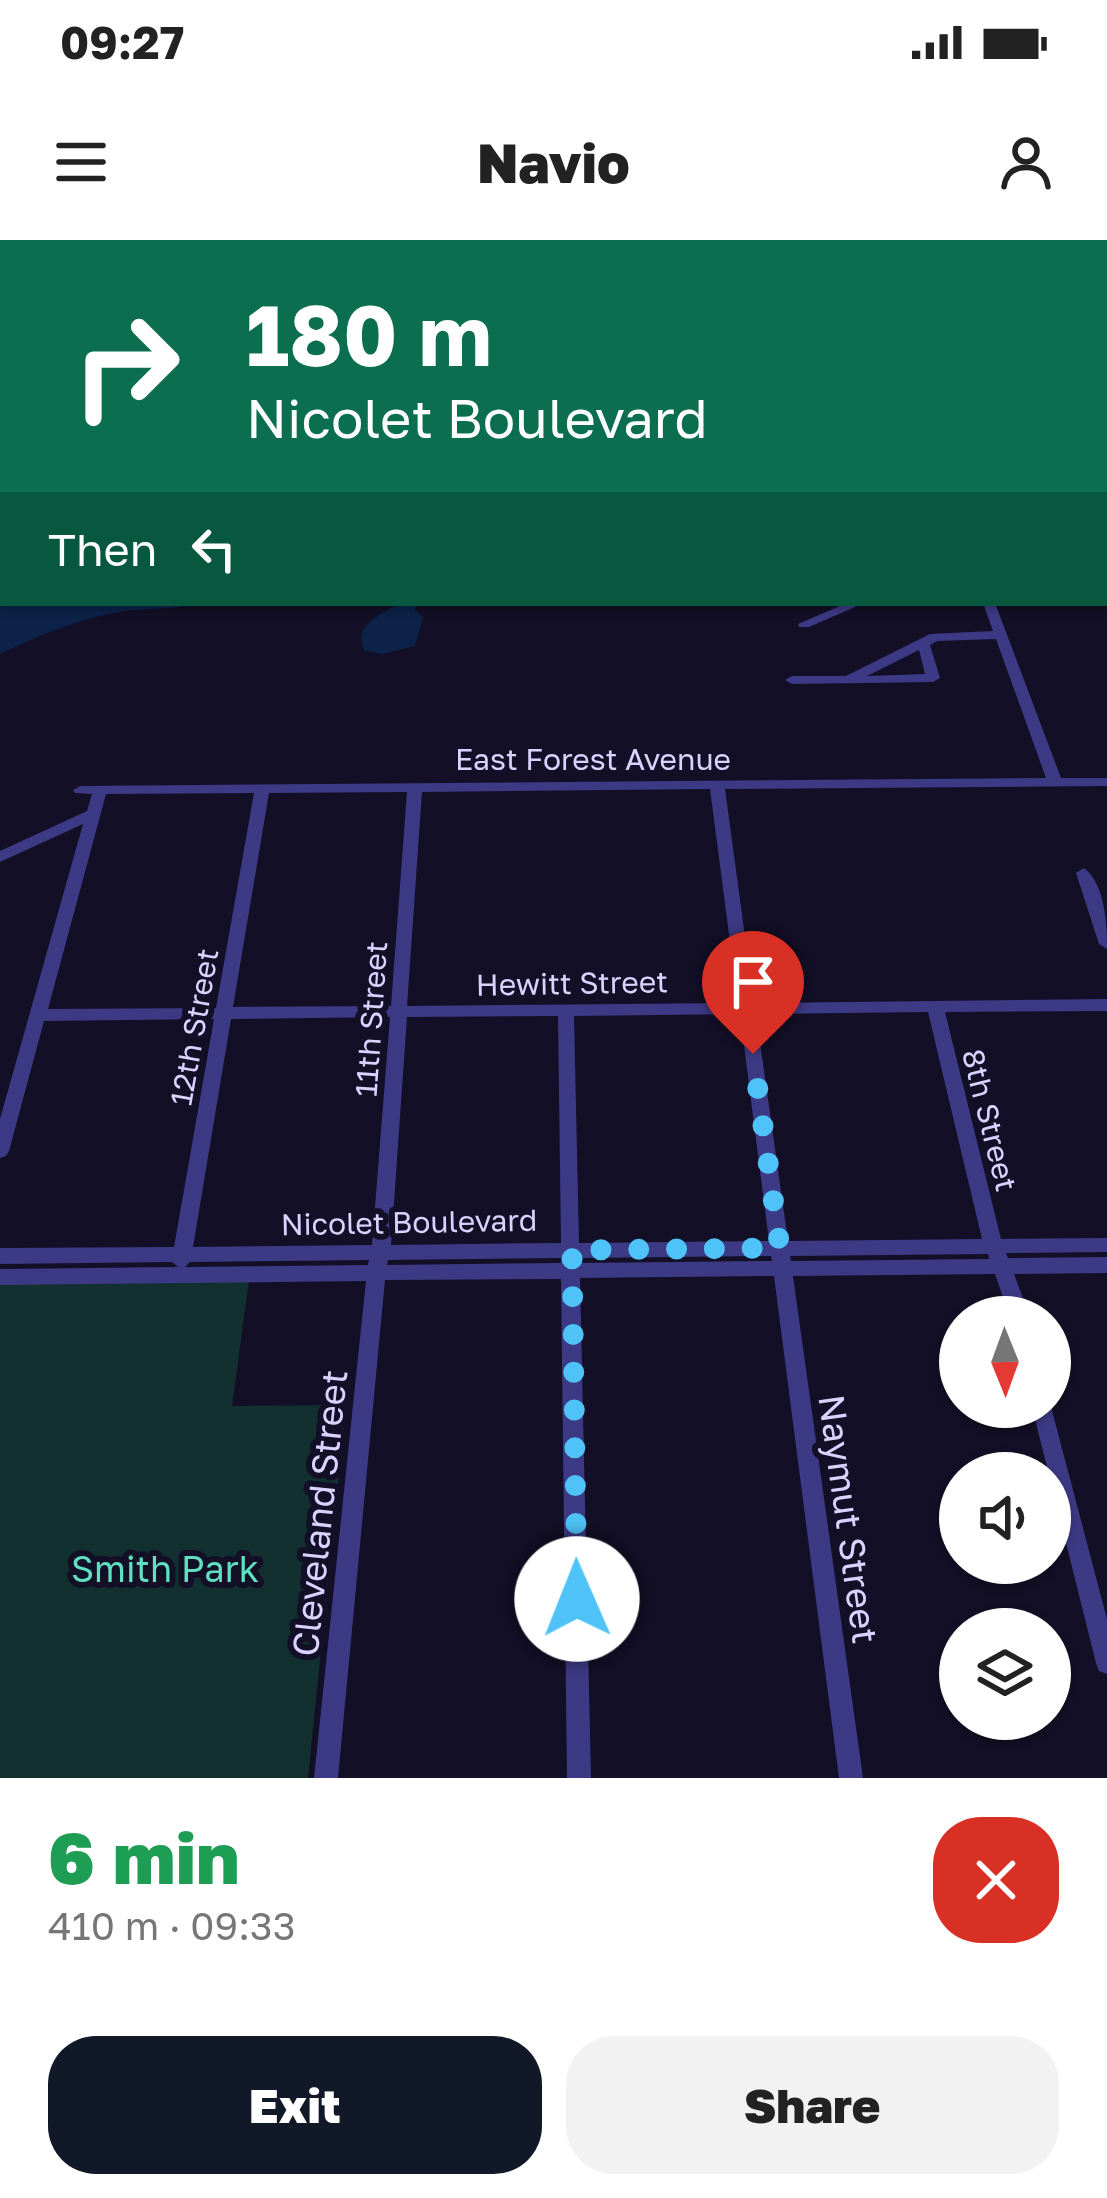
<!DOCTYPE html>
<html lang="en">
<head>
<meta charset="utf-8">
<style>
	:root { --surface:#fff; --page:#f2f2f2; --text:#222; --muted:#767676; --accent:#111827 }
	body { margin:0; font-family:"Golos Text",sans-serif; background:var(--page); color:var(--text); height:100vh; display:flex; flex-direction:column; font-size:45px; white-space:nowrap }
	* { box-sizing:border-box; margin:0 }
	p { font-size:39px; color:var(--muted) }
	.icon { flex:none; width:66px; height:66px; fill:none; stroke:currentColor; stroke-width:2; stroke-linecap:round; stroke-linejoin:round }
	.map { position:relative; height:1538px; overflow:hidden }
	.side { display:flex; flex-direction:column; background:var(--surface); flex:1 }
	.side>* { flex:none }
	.guide { position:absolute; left:0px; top:0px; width:1107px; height:366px; box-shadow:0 3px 9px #0004; background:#0b6e4f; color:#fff; overflow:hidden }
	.needle { width:78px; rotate:179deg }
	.controls { position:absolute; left:939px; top:1056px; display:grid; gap:24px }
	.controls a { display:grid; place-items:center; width:132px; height:132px; border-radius:50%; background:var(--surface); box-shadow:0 3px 9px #0004; font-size:60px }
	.pin { position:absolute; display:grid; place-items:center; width:102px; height:102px; color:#fff; margin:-123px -51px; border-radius:50% 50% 50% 0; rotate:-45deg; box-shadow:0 0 12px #0007 }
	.pin .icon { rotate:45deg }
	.me { position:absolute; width:132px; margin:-66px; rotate:359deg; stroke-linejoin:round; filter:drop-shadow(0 0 9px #0008) }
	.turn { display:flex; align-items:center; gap:42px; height:252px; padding:0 48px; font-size:54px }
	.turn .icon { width:156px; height:156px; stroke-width:2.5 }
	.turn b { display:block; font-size:84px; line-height:102px }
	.then { display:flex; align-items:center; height:114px; padding:0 48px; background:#0003; gap:24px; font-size:45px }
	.round { display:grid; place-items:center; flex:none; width:126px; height:126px; border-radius:48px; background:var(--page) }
	.headline { display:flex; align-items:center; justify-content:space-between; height:204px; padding:0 48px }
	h1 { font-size:72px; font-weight:800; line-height:90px; color:#1e9e55 }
	.primary-button { display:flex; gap:24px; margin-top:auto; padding:24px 48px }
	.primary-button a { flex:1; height:138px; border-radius:48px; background:var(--accent); color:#fff; font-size:48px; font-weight:800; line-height:138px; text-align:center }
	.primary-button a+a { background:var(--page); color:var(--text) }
	.status { display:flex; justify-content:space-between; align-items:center; height:84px; padding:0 60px; background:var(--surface); direction:ltr }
	.status svg { height:33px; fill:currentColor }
	header { display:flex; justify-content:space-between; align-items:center; height:156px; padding:0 48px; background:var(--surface); font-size:54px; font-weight:800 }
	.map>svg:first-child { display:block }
</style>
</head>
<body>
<div class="status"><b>09:27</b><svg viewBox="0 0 49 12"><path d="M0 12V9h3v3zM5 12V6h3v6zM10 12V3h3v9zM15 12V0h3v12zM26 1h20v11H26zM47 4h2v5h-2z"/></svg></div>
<header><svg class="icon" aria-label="menu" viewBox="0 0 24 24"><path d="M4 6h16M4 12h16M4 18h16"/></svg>Navio<svg class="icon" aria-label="person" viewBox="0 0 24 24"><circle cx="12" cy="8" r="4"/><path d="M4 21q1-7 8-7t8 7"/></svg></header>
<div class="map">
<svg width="1107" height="1538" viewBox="0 0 1107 1538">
	<rect width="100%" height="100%" fill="#130f26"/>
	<!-- green -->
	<path fill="#12302f" d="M249,1041L232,1166L346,1165L308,1538H0V1043Z"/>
	<!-- water -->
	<g fill="#0c2248">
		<path d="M0,0H600L3,3V363H199C174,370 150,368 125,371C83,377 38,396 0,414Z"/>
		<path d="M399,363H417L415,370L423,378L415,406L382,414L365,411C351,383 382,376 399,363Z"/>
	</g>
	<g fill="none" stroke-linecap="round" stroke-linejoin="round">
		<!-- stream -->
		<path stroke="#0c2248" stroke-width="3" d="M1104,156L1107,160"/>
		<!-- minor -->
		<g fill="#3d3a85" fill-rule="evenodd">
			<path d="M613,0H624L621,3H610Z"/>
			<path d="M784,0H795L792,3H781Z"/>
			<path d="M941,0H952L948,3H937Z"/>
			<rect x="1104" y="313" width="3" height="8"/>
			<path d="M847,363H864L809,387H799L798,384Z"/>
			<path d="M983,363H995L1061,538H1107V546L725,549L754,763L1107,759V771L945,772L1001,999L1107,998V1012L1006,1013L1008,1018L1107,1017V1033L1014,1034L1030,1077H1010L995,1034L793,1036L863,1538H839L774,1036L580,1038L591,1538H567L561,1039L385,1040L338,1538H314L366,1041L0,1045V1029L178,1027L172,1022L0,1024V1008L174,1007L214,779L44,781L9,911L6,916L0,918V879L83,584L0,622V611L87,571L92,554L75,553L73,550L80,546L1046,538L996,399L937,401L930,405L940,438L933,442L792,444L785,440L792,436H846L930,394L993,391ZM919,410L925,434L867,436ZM710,549L738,763L407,766L422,552ZM407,552L391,766L233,767L269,553ZM254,553L216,768L48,769L106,554ZM928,772L982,999L788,1001L756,774ZM740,774L769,1001L579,1003L574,776ZM558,776L561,1003L391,1005L407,777ZM390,777L372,1005L193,1007L231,779ZM988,1014L989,1019L791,1021L790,1016ZM771,1016L772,1021L580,1023V1018ZM561,1018V1023L387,1025L388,1020ZM369,1020L368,1025L185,1027L190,1022Z"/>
			<path d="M1084,628C1105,644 1107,684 1107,709L1099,704L1076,633Z"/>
			<path d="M1050,1163L1107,1379V1434L1099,1431L1096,1423L1032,1167H1050Z"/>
		</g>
	</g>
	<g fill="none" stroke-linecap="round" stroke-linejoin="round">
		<!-- route -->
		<path stroke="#4fc3f7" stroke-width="21" stroke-dasharray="0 37.8" d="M577,1359L572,1010L780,1008L753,814"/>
	</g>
	<g text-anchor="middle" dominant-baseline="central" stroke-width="12" stroke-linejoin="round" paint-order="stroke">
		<!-- street labels -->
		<g font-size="30" fill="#d9d4ff" stroke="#130f26">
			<text x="593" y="519">East Forest Avenue</text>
			<text transform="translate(572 743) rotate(-1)">Hewitt Street</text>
			<text transform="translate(371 779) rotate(-86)">11th Street</text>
			<text transform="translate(194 787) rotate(-80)">12th Street</text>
			<text transform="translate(990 880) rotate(76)">8th Street</text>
			<text transform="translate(409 982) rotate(-1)">Nicolet Boulevard</text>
		</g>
		<!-- near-street labels -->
		<g font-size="36" fill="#d9d4ff" stroke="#130f26">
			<text transform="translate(319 1273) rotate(-84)">Cleveland Street</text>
			<text transform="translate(849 1279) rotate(82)">Naymut Street</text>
		</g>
		<!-- near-park labels -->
		<g font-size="36" fill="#5fe0c0" stroke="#130f26">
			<text x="165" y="1328">Smith Park</text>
		</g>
	</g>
</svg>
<div class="controls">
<a><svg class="needle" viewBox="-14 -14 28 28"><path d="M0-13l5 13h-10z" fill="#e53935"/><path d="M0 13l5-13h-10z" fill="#767676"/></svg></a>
<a><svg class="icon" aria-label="sound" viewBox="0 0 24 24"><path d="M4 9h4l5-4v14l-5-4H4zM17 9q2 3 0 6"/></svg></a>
<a><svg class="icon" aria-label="layers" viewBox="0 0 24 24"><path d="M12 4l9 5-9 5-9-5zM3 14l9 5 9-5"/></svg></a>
</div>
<div class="pin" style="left:753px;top:814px;background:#d93025"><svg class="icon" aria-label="arrive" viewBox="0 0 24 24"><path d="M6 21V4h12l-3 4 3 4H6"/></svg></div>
<svg class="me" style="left:577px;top:1359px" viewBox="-20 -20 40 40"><circle r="19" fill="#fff"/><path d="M0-13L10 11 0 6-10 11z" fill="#4fc3f7"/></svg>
<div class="guide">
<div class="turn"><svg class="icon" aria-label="right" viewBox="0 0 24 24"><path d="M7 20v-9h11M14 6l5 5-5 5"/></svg><div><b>180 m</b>Nicolet Boulevard</div></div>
<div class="then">Then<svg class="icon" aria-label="left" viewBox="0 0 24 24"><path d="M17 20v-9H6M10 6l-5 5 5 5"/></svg></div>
</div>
</div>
<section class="side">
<div class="headline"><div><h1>6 min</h1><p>410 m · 09:33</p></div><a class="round" style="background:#d93025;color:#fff"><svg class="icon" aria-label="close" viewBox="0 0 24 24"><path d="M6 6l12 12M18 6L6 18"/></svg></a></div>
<div class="primary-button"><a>Exit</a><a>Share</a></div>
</section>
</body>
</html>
